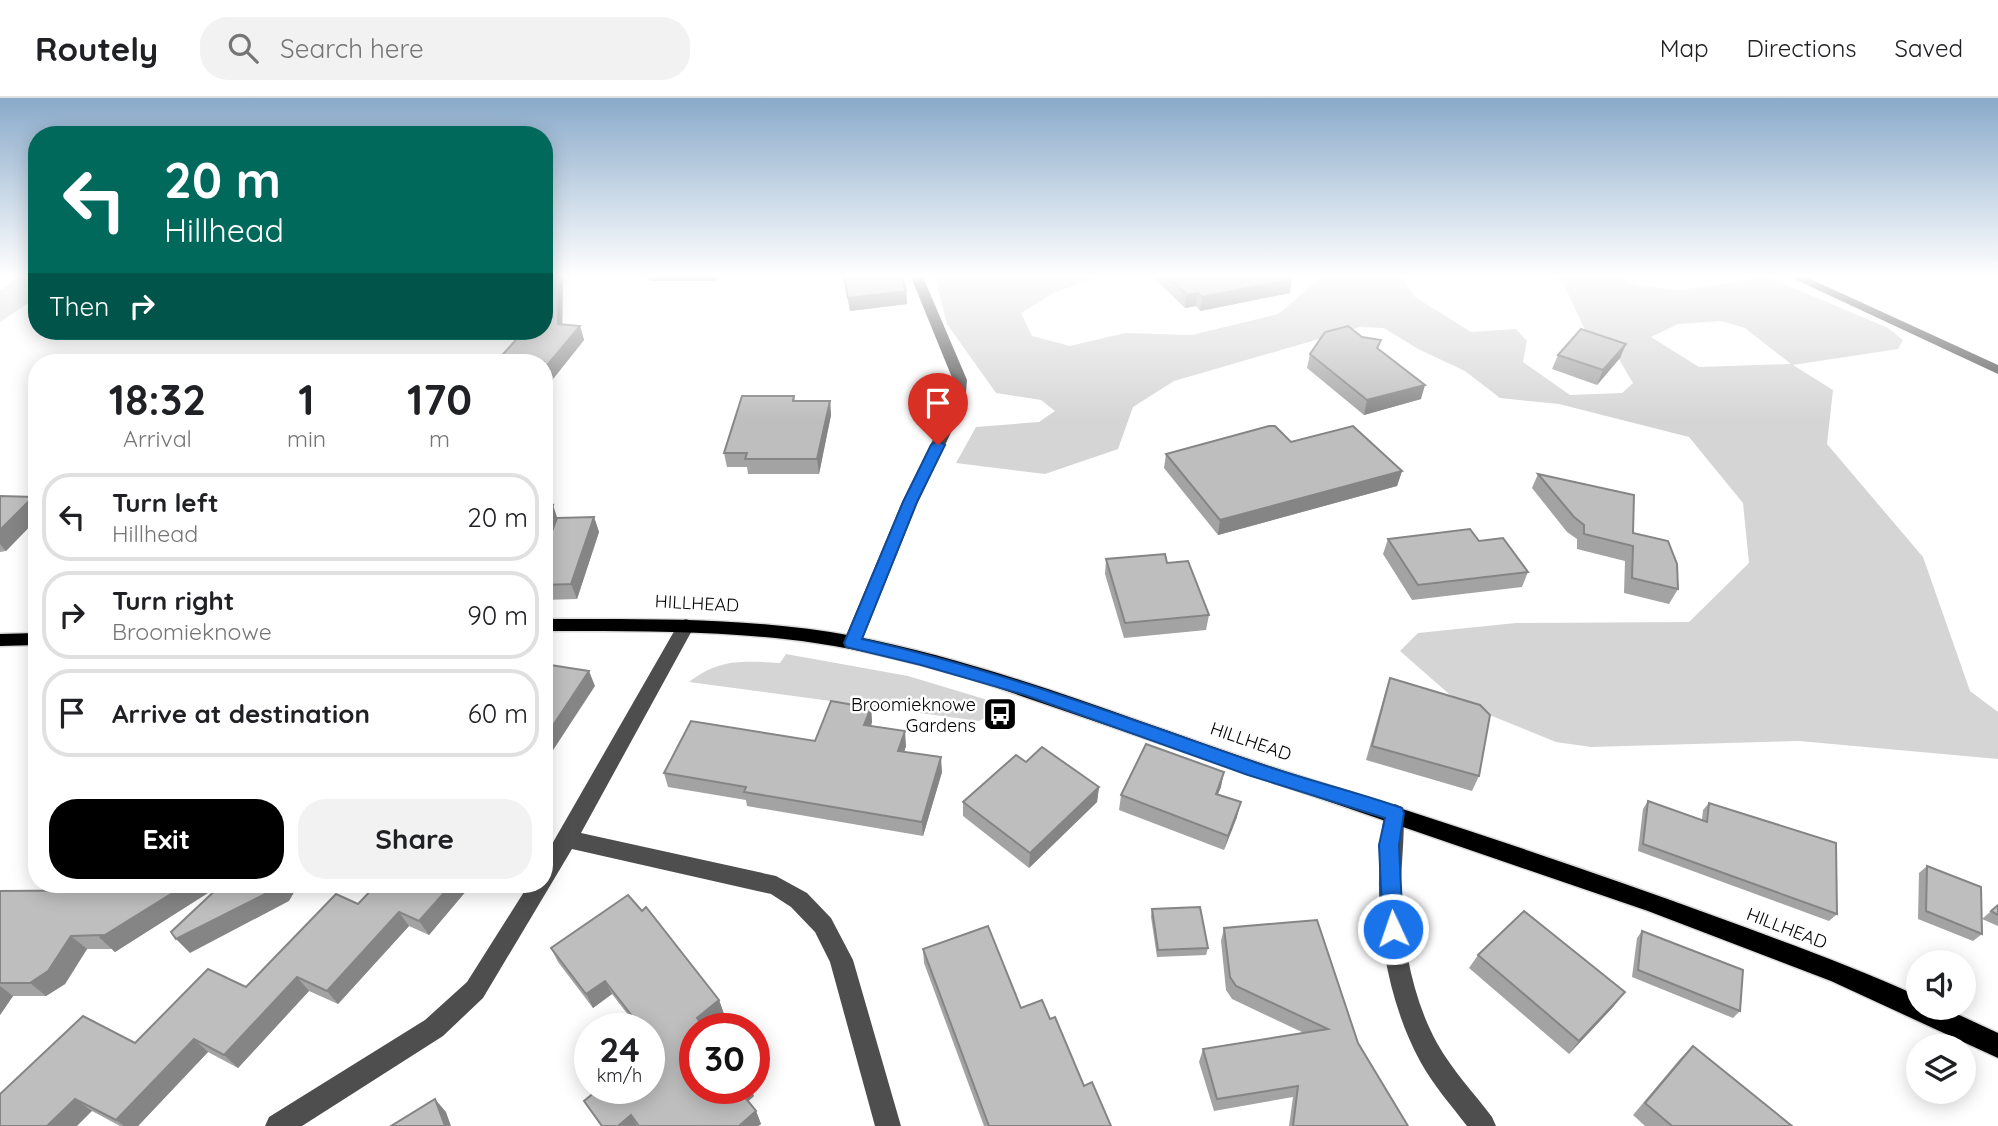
<!DOCTYPE html>
<html lang="en">
<head>
<meta charset="utf-8">
<style>
	:root { --surface:#fff; --page:#f2f2f2; --text:#202124; --muted:#757577; --line:#e0e0e0; --accent:#000 }
	body { margin:0; font-family:Quicksand,sans-serif; background:var(--page); color:var(--text); height:100vh; display:flex; flex-direction:column; font-size:26px; white-space:nowrap }
	* { box-sizing:border-box; margin:0 }
	p { font-size:23px; color:var(--muted) }
	.icon { flex:none; width:38px; height:38px; fill:none; stroke:currentColor; stroke-width:2; stroke-linecap:round; stroke-linejoin:round }
	.map { position:relative; flex:1; overflow:hidden }
	.sheet { position:absolute; left:28px; top:256px; width:525px; height:539px; display:flex; flex-direction:column; background:var(--surface); border-radius:28px; box-shadow:0 4px 18px #0003 }
	.sheet>* { flex:none }
	.hud { position:absolute; left:28px; top:28px; width:525px; height:214px; border-radius:28px; box-shadow:0 4px 18px #0003; background:#00695c; color:#fff; overflow:hidden }
	.controls { position:absolute; left:1906px; top:852px; display:grid; gap:14px }
	.controls a { display:grid; place-items:center; width:70px; height:70px; border-radius:50%; background:var(--surface); box-shadow:0 4px 18px #0003; font-size:35px }
	.speed { position:absolute; left:574px; top:915px; display:flex; gap:14px; font-size:35px; font-weight:700; text-align:center }
	.speed>* { display:grid; place-content:center; width:91px; height:91px; border-radius:50%; background:var(--surface); box-shadow:0 4px 18px #0003; line-height:1 }
	.speed small { font-size:18px; font-weight:400 }
	.speed .limit { border:10px solid #d22; background:#fff; color:#111 }
	.pin { position:absolute; display:grid; place-items:center; width:60px; height:60px; color:#fff; margin:-72px -30px; border-radius:50% 50% 50% 0; rotate:-45deg; box-shadow:0 0 7px #0007 }
	.pin .icon { rotate:45deg }
	.me { position:absolute; width:77px; margin:-38px; rotate:357deg; stroke-linejoin:round; filter:drop-shadow(0 0 5px #0008) }
	.turn { display:flex; align-items:center; gap:24px; height:147px; padding:0 21px; font-size:32px }
	.turn .icon { width:91px; height:91px; stroke-width:2.5 }
	.turn b { display:block; font-size:49px; line-height:60px }
	.then { display:flex; align-items:center; height:66px; padding:0 21px; background:#0003; gap:14px; font-size:26px }
	.eta { display:flex; justify-content:space-evenly; align-items:center; height:119px; text-align:center }
	.eta b { font-size:42px; font-weight:700; line-height:49px }
	.action { display:flex; gap:14px; margin-top:auto; padding:14px 21px }
	.action a { flex:1; height:80px; border-radius:28px; background:var(--accent); color:#fff; font-size:28px; font-weight:700; line-height:80px; text-align:center }
	.action a+a { background:var(--page); color:var(--text) }
	ul { padding:0; list-style:none }
	li { display:flex; align-items:center; gap:21px; height:88px; margin:0 14px 10px; padding:0 7px; border:4px solid var(--line); border-radius:28px }
	li div { flex:1 }
	li b { display:block; font-size:26px }
	li em { font-style:normal }
	header { display:flex; align-items:center; gap:42px; box-sizing:border-box; height:98px; padding:0 35px; background:var(--surface); border-bottom:2px solid var(--line) }
	header strong { font-size:33px }
	nav { display:flex; gap:38px; margin-inline-start:auto; font-size:24px }
	.search { width:490px; height:63px; background:var(--page); display:flex; align-items:center; gap:18px; box-sizing:border-box; padding:0 24px; border-radius:28px; color:var(--muted); font-size:26px }
	.map>svg:first-child { display:block }
</style>
</head>
<body>
<header>
<strong>Routely</strong>
<div class="search"><svg class="icon" aria-label="search" viewBox="0 0 24 24"><circle cx="10" cy="10" r="6"/><path d="M15 15l6 6"/></svg>Search here</div>
<nav><a>Map</a><a>Directions</a><a>Saved</a></nav>
</header>
<div class="map">
<svg width="1998" height="1028" viewBox="0 0 1998 1028">
	<rect width="100%" height="100%" fill="#fff"/>
	<!-- green -->
	<g fill="#d5d5d5" fill-rule="evenodd">
		<path d="M19,179H37V199L0,224V192Z"/>
		<path d="M935,179H1097L1054,195L1021,215L1032,238L1070,248L1125,235L1192,237L1278,216L1322,179H1402L1415,199L1471,234L1516,231L1527,243L1523,264L1570,297L1622,295L1633,285L1610,246L1587,236L1564,187L1554,179H1618L1636,187L1680,192L1768,179L1888,230L1903,242L1898,251L1793,267L1833,292L1827,346L1923,459L1970,593L1998,614V661L1799,643L1591,649L1556,644L1482,614L1449,596L1400,553L1418,535L1516,525L1689,524L1749,465L1743,405L1689,339L1559,306L1500,300L1465,273L1418,251L1384,230L1360,229L1174,283L1133,309L1118,351L1045,376L956,365L976,329L1039,324L1055,313L1041,302L996,295L947,226ZM1721,223L1745,230L1791,266L1699,269L1651,239L1678,226Z"/>
		<path d="M786,556L908,578L991,603L994,615L979,623L689,584C720,560 743,563 780,565Z"/>
	</g>
	<g fill="none" stroke-linecap="round" stroke-linejoin="round">
		<!-- major casing -->
		<g stroke="#dbdbdb" stroke-width="3">
			<g id="major">
				<path d="M544,521C647,521 752,519 853,538C1007,568 1152,631 1300,678C1440,723 1579,768 1717,819C1785,844 1852,868 1918,898V910H1944L1998,935V960L1831,883L1648,813L966,579C916,566 866,552 815,545C726,532 635,533 544,533Z"/>
				<path d="M37,535V547L0,548V536Z"/>
			</g>
		</g>
		<!-- minor -->
		<g fill="#4e4e4e" fill-rule="evenodd">
			<path d="M645,179H721L715,183H651Z"/>
			<path d="M911,179H923L967,282L965,305L918,404L861,545L858,550H846L843,545L902,404L951,305L953,282Z"/>
			<path d="M1790,179H1806L1998,267V276Z"/>
			<path d="M686,521L692,523L695,527L581,735L776,778L807,795L831,820L853,862L901,1028H875L830,864L815,834L791,809L771,796L572,751L483,900L443,938L302,1028H265L269,1019L425,922L467,884L529,786H544V760L680,523Z"/>
			<path d="M1395,706L1402,709C1407,719 1400,777 1401,794C1402,844 1413,902 1437,945C1452,972 1474,995 1492,1019L1496,1028H1467C1451,1007 1433,987 1420,963C1387,902 1375,825 1380,756C1381,741 1381,723 1388,709Z"/>
		</g>
		<!-- major -->
		<use href="#major" fill="#000" fill-rule="evenodd"/>
	</g>
	<!-- wall -->
	<g fill="#a3a3a3">
		<path d="M544,179H563L562,227L580,228L584,242L549,286L544,285V264L515,243Z"/>
		<path d="M843,179H902L906,193L907,206L850,213Z"/>
		<path d="M1153,179H1290V195L1200,213L1196,208L1185,210Z"/>
		<path d="M1362,239L1381,242L1378,251L1421,301L1364,317L1307,270L1310,256Z"/>
		<path d="M1626,246L1620,260L1597,287L1552,271L1558,257Z"/>
		<path d="M794,298L795,303H830L831,317L819,376H748L747,369H727L724,355Z"/>
		<path d="M1291,344L1402,373L1397,388L1218,437L1164,370L1166,356Z"/>
		<path d="M1538,376L1633,435L1678,491L1669,506L1624,495L1625,463L1577,451V441L1567,434L1532,390Z"/>
		<path d="M0,398L37,404V421L6,453L0,454Z"/>
		<path d="M544,408L557,420L594,419L599,434L577,501L544,502Z"/>
		<path d="M1388,441L1479,443L1528,474L1522,489L1412,502L1383,456Z"/>
		<path d="M1106,461L1167,465L1209,517L1206,532L1124,540L1105,476Z"/>
		<path d="M1390,580L1479,678L1472,693L1366,662L1385,595Z"/>
		<path d="M871,610L872,624L871,628L906,648L904,654L942,674L923,738L747,708L746,702L668,689L664,675L815,643Z"/>
		<path d="M1099,689L1097,704L1029,770L963,718V704Z"/>
		<path d="M1221,689L1218,696L1237,719L1224,752L1119,712L1121,697Z"/>
		<path d="M1648,703L1702,722L1703,712L1709,705L1837,816L1829,823L1638,753L1643,711Z"/>
		<path d="M1927,768L1982,836L1973,843L1918,821L1919,775Z"/>
		<path d="M222,786L115,854L112,851H87L65,886L46,898H13L0,917V793L133,792Z"/>
		<path d="M472,786L429,837L409,828L338,906L309,893L238,970L208,954L138,1028H120L92,1013L0,1028L135,945L246,889L358,806Z"/>
		<path d="M1998,807V828L1982,821Z"/>
		<path d="M1152,811L1208,850L1206,857L1157,859L1151,819Z"/>
		<path d="M1224,830L1358,945L1408,1028H1289L1293,999L1214,1013L1199,964L1203,951L1304,935L1232,901L1226,892L1221,843Z"/>
		<path d="M1642,833L1740,913L1733,920L1632,879L1637,840Z"/>
		<path d="M551,850L719,902L724,916L705,931L754,998L748,1003L756,1013L761,1026L758,1028H601L584,1003L649,990V931H639L612,896L593,910L558,864Z"/>
		<path d="M923,851L1021,910L1050,921L1084,988L1111,1028H984L924,865Z"/>
		<path d="M1478,857L1614,908L1569,956L1469,870Z"/>
		<path d="M1693,948L1792,1028H1645L1633,1017L1680,961Z"/>
	</g>
	<!-- shaded-wall -->
	<g fill="#858585">
		<path d="M559,179H563L562,240L558,226Z"/>
		<path d="M1292,181L1290,195L1200,213L1202,199Z"/>
		<path d="M906,193L907,206L850,213L848,200Z"/>
		<path d="M1198,195L1196,208L1185,210L1187,197Z"/>
		<path d="M580,228L584,242L549,286L544,271Z"/>
		<path d="M1626,246L1620,260L1597,287L1603,272Z"/>
		<path d="M1425,287L1421,301L1364,317L1367,302Z"/>
		<path d="M830,303L831,317L819,376L817,361Z"/>
		<path d="M1402,373L1397,388L1218,437L1220,422Z"/>
		<path d="M33,399L37,404V421L6,453L0,446V432Z"/>
		<path d="M553,407L558,422L546,454L544,449V430Z"/>
		<path d="M594,419L599,434L577,501L571,486Z"/>
		<path d="M589,573L595,588L544,666V641Z"/>
		<path d="M871,610L872,624L866,641L864,627Z"/>
		<path d="M905,633L906,648L900,667L898,653Z"/>
		<path d="M941,659L942,674L923,738L922,724Z"/>
		<path d="M1224,674L1221,689L1212,710L1216,696Z"/>
		<path d="M1099,689L1097,704L1029,770L1030,755Z"/>
		<path d="M1241,704L1237,719L1224,752L1228,738Z"/>
		<path d="M187,786H222L115,854L100,840Z"/>
		<path d="M280,786H299L289,803L190,855L176,841Z"/>
		<path d="M452,786H472L429,837L419,823Z"/>
		<path d="M399,814L409,828L338,906L327,893Z"/>
		<path d="M71,838L87,851L65,886L46,898L30,885Z"/>
		<path d="M297,879L309,893L238,970L224,957Z"/>
		<path d="M605,883L612,896L593,910L586,896Z"/>
		<path d="M0,888L13,898L0,917Z"/>
		<path d="M1625,894L1614,908L1569,956L1579,943Z"/>
		<path d="M719,902L724,916L705,931L697,920Z"/>
		<path d="M194,941L208,954L138,1028H124L116,1022Z"/>
		<path d="M744,990H751L754,998L745,1006L740,993Z"/>
		<path d="M75,1001L92,1013L77,1028H47Z"/>
		<path d="M435,1001L446,1014L451,1028H445Z"/>
		<path d="M756,1013L761,1026L758,1028H739Z"/>
		<path d="M631,1017L637,1028H618Z"/>
	</g>
	<!-- building -->
	<g fill="#bebebe" stroke="#858585" stroke-width="2">
		<path d="M544,179H559L558,226L580,228L544,271V264H496L515,243L516,233H544Z"/>
		<path d="M844,179H902L906,193L848,200Z"/>
		<path d="M1168,179H1290L1292,181L1202,199L1198,195L1187,197Z"/>
		<path d="M1348,228L1362,239L1381,242L1377,250L1425,287L1367,302L1310,256L1325,234Z"/>
		<path d="M1581,231L1626,246L1603,272L1558,257Z"/>
		<path d="M742,298H794L793,303H830L817,361H745L747,355H724Z"/>
		<path d="M1269,328H1275L1291,344L1353,328L1402,373L1220,422L1166,356Z"/>
		<path d="M1538,376L1634,397L1633,435L1668,443L1677,466L1678,491L1632,480L1633,448L1584,436V427L1574,419Z"/>
		<path d="M0,398L33,399L0,432Z"/>
		<path d="M553,407L544,430V408Z"/>
		<path d="M594,419L571,486L544,487V454L557,420Z"/>
		<path d="M1470,431L1479,443L1503,440L1528,474L1418,487L1388,441Z"/>
		<path d="M1165,456L1167,465L1188,463L1209,517L1125,525L1106,461Z"/>
		<path d="M544,566L589,573L544,641Z"/>
		<path d="M1390,580L1480,607L1490,617L1479,678L1372,648Z"/>
		<path d="M831,603L871,610L864,627L905,633L898,653L941,659L922,724L744,694L746,689L664,675L691,623L815,643Z"/>
		<path d="M1146,646L1224,674L1216,696L1241,704L1228,738L1121,697Z"/>
		<path d="M1042,649L1099,689L1030,755L963,704L1016,657L1026,664Z"/>
		<path d="M1648,703L1707,724L1709,705L1836,745L1837,816L1643,746Z"/>
		<path d="M1927,768L1981,789L1982,836L1926,813Z"/>
		<path d="M137,786H187L100,840L102,837L71,838L48,873L30,885H0V793L133,792Z"/>
		<path d="M222,786H280L277,790L176,841L171,834Z"/>
		<path d="M377,786H452L419,823L399,814L327,893L297,879L224,957L194,941L116,1022L75,1001L47,1028H0V996L83,918L135,945L208,871L246,889L336,796L358,806Z"/>
		<path d="M628,797L642,813L646,809L719,902L697,920L705,931H695V990H744L740,993L756,1013L739,1028H639L631,1017L618,1028H602L584,1003L600,990H649V931H642L605,883L586,896L551,850Z"/>
		<path d="M1998,807V817L1991,813Z"/>
		<path d="M1200,809L1208,850L1158,852L1152,811Z"/>
		<path d="M1524,813L1625,894L1579,943L1478,857Z"/>
		<path d="M1317,822L1358,945L1408,1028H1293L1298,988L1217,1001L1203,951L1328,931L1236,888L1230,879L1224,830Z"/>
		<path d="M988,828L1021,910L1042,902L1050,921L1055,919L1084,988L1092,984L1111,1028H989L923,851Z"/>
		<path d="M1642,833L1743,872L1740,913L1638,872Z"/>
		<path d="M1693,948L1792,1028H1672L1645,1005Z"/>
		<path d="M435,1001L445,1028H391Z"/>
	</g>
	<!-- sky -->
	<linearGradient id="sky" x2="0" y2="1"><stop stop-color="#89aaca"/><stop offset="0.55" stop-color="#fff"/><stop offset="1" stop-color="#fff" stop-opacity="0"/></linearGradient>
	<rect width="1998" height="323" fill="url(#sky)"/>
	<!-- route -->
	<path fill="#1a73e8" stroke="#114b97" stroke-width="2" d="M938,343L945,347L917,404L862,541C996,571 1124,619 1254,664C1302,681 1353,693 1402,710L1404,715L1399,747L1403,831L1400,837L1393,840L1386,837L1383,831L1379,747L1385,720L1248,677L1025,597L921,567L846,549L844,545L903,404L931,347Z"/>
	<!-- icons -->
	<defs>
		<g id="bus-square" transform="scale(1.75)"><rect x="-9" y="-9" width="18" height="18" rx="4" fill="#000" stroke="#fff"/><path d="M-5-6H5V4H4V6H2V4H-2V6H-4V4H-5ZM-3.5-4V0h7V-4ZM-3.5 1.2v1.5H-2V1.2ZM2 1.2v1.5H3.5V1.2Z" fill="#fff"/></g>
	</defs>
	<g fill-rule="evenodd">
		<use href="#bus-square" x="1000" y="616"/>
	</g>
	<g text-anchor="middle" dominant-baseline="central" stroke-width="5" stroke-linejoin="round" paint-order="stroke">
		<!-- street labels -->
		<g font-size="18" fill="#000" stroke="#fff">
			<text transform="translate(697 505) rotate(3)">HILLHEAD</text>
			<text transform="translate(1251 643) rotate(19)">HILLHEAD</text>
			<text transform="translate(1787 830) rotate(21)">HILLHEAD</text>
		</g>
		<!-- poi labels -->
		<g font-size="18" fill="#000" stroke="#fff" text-anchor="end">
			<text x="976" y="606">Broomieknowe<tspan x="976" dy="21">Gardens</tspan></text>
		</g>
	</g>
</svg>
<div class="controls">
<a><svg class="icon" aria-label="sound" viewBox="0 0 24 24"><path d="M4 9h4l5-4v14l-5-4H4zM17 9q2 3 0 6"/></svg></a>
<a><svg class="icon" aria-label="layers" viewBox="0 0 24 24"><path d="M12 4l9 5-9 5-9-5zM3 14l9 5 9-5"/></svg></a>
</div>
<div class="speed"><div>24<small>km/h</small></div><div class="limit">30</div></div>
<div class="pin" style="left:938px;top:347px;background:#d93025"><svg class="icon" aria-label="arrive" viewBox="0 0 24 24"><path d="M6 21V4h12l-3 4 3 4H6"/></svg></div>
<svg class="me" style="left:1393px;top:831px" viewBox="-20 -20 40 40"><circle r="17" fill="#1a73e8" stroke="#fff" stroke-width="3"/><path d="M0-11L8 9 0 5-8 9z" fill="#fff"/></svg>
<div class="hud">
<div class="turn"><svg class="icon" aria-label="left" viewBox="0 0 24 24"><path d="M17 20v-9H6M10 6l-5 5 5 5"/></svg><div><b>20 m</b>Hillhead</div></div>
<div class="then">Then<svg class="icon" aria-label="right" viewBox="0 0 24 24"><path d="M7 20v-9h11M14 6l5 5-5 5"/></svg></div>
</div>
<section class="sheet">
<div class="eta">
<div><b>18:32</b><p>Arrival</p></div>
<div><b>1</b><p>min</p></div>
<div><b>170</b><p>m</p></div>
</div>
<ul>
<li><svg class="icon" aria-label="left" viewBox="0 0 24 24"><path d="M17 20v-9H6M10 6l-5 5 5 5"/></svg><div><b>Turn left</b><p>Hillhead</p></div><em>20 m</em></li>
<li><svg class="icon" aria-label="right" viewBox="0 0 24 24"><path d="M7 20v-9h11M14 6l5 5-5 5"/></svg><div><b>Turn right</b><p>Broomieknowe</p></div><em>90 m</em></li>
<li><svg class="icon" aria-label="arrive" viewBox="0 0 24 24"><path d="M6 21V4h12l-3 4 3 4H6"/></svg><div><b>Arrive at destination</b></div><em>60 m</em></li>
</ul>
<div class="action"><a>Exit</a><a>Share</a></div>
</section>
</div>
</body>
</html>
